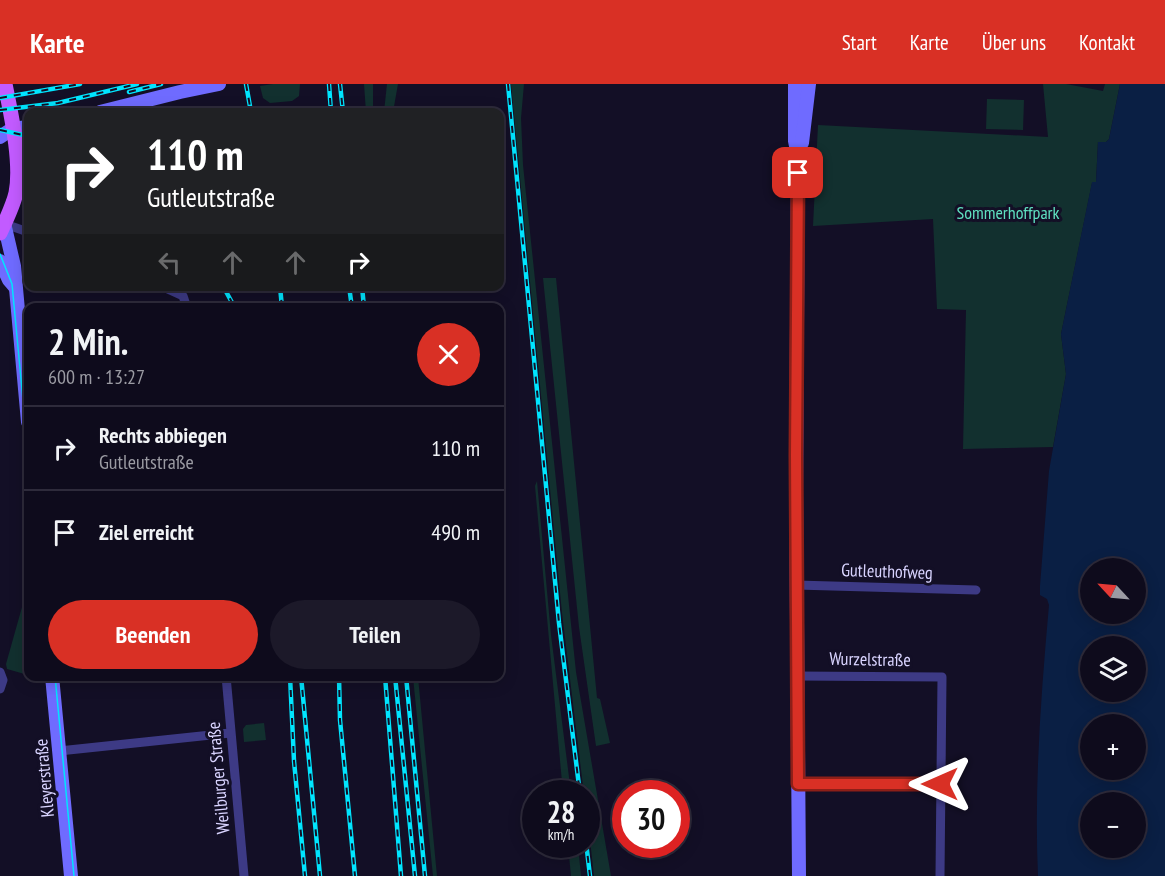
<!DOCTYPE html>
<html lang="de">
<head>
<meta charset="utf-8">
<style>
	:root { --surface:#0e0b1c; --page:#1c1929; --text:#f1f3f6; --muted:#9b9ba3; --line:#2e2b3b; --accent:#d93025 }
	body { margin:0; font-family:"PT Sans Narrow",sans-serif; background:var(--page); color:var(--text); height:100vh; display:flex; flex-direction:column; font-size:22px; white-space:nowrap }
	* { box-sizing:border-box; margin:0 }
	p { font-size:20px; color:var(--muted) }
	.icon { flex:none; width:33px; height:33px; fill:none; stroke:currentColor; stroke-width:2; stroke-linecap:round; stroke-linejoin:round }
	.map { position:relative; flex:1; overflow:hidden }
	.panel { position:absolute; left:24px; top:219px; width:480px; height:378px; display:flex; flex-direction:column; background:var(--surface); border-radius:12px; box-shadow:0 3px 15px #0003,0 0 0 2px var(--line) }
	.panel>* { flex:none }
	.hud { position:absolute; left:24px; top:24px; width:480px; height:183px; border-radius:12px; box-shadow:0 3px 15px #0003,0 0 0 2px var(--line); background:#202124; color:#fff; overflow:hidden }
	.needle { width:39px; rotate:296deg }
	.tools { position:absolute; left:1080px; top:474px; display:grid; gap:12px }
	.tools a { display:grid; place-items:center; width:66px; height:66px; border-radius:50%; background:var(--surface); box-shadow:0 3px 15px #0003,0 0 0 2px var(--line); font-size:30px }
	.speed { position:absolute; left:522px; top:696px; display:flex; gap:12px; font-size:30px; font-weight:700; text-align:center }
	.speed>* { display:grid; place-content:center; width:78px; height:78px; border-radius:50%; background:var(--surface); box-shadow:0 3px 15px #0003,0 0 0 2px var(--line); line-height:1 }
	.speed small { font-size:15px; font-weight:400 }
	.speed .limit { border:9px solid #d22; background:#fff; color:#111 }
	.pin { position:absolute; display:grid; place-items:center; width:51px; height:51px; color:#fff; margin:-26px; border-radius:12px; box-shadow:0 3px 9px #0006 }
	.me { position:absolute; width:66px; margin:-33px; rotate:270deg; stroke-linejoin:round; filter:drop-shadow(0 0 4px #0008) }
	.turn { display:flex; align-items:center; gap:21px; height:126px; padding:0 24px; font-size:27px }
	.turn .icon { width:78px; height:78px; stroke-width:2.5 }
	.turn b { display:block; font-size:42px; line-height:51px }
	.lanes { display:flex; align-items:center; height:57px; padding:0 24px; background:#0003; justify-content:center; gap:30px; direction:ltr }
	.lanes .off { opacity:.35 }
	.round { display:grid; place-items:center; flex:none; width:63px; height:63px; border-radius:32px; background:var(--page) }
	.head { display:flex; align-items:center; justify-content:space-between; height:102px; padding:0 24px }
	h1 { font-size:36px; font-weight:700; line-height:45px }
	.action { display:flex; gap:12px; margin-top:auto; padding:12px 24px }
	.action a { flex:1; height:69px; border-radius:36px; background:var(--accent); color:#fff; font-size:24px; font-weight:700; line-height:69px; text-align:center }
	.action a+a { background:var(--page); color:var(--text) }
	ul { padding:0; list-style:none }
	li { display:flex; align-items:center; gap:18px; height:84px; padding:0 24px; border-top:2px solid var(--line) }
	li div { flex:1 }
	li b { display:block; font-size:22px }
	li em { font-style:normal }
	header { display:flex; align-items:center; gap:36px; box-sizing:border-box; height:84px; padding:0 30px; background:var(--accent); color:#fff }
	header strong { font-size:28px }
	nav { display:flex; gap:33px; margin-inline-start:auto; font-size:21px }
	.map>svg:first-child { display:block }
</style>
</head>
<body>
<header>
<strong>Karte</strong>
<nav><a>Start</a><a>Karte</a><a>Über uns</a><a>Kontakt</a></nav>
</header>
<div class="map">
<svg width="1165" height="792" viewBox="0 0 1165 792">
	<rect width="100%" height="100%" fill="#130f26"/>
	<!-- green -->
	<g fill="#12302f">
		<path d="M273,0H300L299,12L292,17L270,19L263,14L260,2Z"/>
		<path d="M364,0H373V28H366Z"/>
		<path d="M387,0H398L393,28H384Z"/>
		<path d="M511,0H524L521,34L523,81L576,588L611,792H594L587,729L586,710L584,709L583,702L562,529Z"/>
		<path d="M1043,0H1066L1103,7L1105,0H1120L1109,55L1106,58H1098L1096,98L1092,99L1061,250L1066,290L1053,363L963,365L966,226L937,225L933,135L813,142L818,41L1048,53Z"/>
		<path d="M987,15L1024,16L1023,46L986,45Z"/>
		<path d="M543,194H556L597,614L600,615L610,659L596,662L579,543Z"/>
		<path d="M537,397L551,551L571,709H563L535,402Z"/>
		<path d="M24,516L28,517V591L7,585L6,580Z"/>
		<path d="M413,593H418L437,792H433Z"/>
		<path d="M264,639L266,656L244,658L243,645L246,641Z"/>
		<path d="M568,761H578L581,792H571Z"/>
	</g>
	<!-- water -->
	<path fill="#0a1f44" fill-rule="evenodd" d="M1120,0H1165V792H1038C1034,702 1041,611 1049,521L1047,515L1040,511V502L1049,387L1066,290L1061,250L1092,98H1096L1098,58H1106L1109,55ZM1090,484H1136V530H1090ZM1090,562H1136V608H1090ZM1090,640H1136V686H1090ZM1136,718V764H1090V718Z"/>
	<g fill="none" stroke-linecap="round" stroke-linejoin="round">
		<!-- street -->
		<g stroke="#3d3a85" stroke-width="9">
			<path d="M2,139L28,148"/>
			<path d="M161,202L183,212L187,224"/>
			<path d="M796,501L976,506"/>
			<path d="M0,588L3,596L0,605"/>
			<path d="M226,592L244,792"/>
			<path d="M797,592L942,593L940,792"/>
			<path d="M59,667L230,649"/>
			<path d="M798,700H940"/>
		</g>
		<!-- secondary -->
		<g stroke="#6f6bff" stroke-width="14">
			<path d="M795,0V57L798,72L796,410L799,792"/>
			<path d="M100,28L180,8L219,0"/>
			<path d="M0,53L12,45L28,43"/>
			<path d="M802,59L809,0"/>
			<path d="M17,79L19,70L28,57"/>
			<path d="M4,139L14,182L28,338"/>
			<path d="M0,177L9,196L15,203"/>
			<path d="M52,592L71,792"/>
		</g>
		<!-- primary -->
		<path stroke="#c25bff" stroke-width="15" d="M0,149C6,136 13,122 16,109C22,79 11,30 5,0"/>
		<!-- tram -->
		<g stroke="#00e5ff" stroke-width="1.5">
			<path d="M0,170L12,200L28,369"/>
			<path d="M55,592L74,792"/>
		</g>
		<!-- rail casing -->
		<g stroke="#00e5ff" stroke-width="4.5">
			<g id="rail">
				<path d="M246,0L251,28"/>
				<path d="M329,0L331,28"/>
				<path d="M340,0L343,28"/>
				<path d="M508,0L559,539L580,710"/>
				<path d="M129,8L161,0"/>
				<path d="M0,14L80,0"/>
				<path d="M0,26L58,19L137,0"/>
				<path d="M0,46L28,52"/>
				<path d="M223,202L235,224"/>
				<path d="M280,202L282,224"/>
				<path d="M349,202L352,224"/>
				<path d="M362,202L364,224"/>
				<path d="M290,592L294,677L305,792"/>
				<path d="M301,592L320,792"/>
				<path d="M339,592L340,636L355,792"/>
				<path d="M385,592L401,792"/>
				<path d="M395,592L415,792"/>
				<path d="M406,592L425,792"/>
				<path d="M586,758L590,792"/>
			</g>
		</g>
		<!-- rail -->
		<use href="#rail" stroke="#130f26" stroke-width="2" stroke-dasharray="7" stroke-linecap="butt"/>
	</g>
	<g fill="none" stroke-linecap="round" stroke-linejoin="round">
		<!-- route casing -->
		<g stroke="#8d1f18" stroke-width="15">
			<path id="route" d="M798,89L796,372L798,700H940"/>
		</g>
		<!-- route -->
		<use href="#route" stroke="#d93025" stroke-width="10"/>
	</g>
	<g text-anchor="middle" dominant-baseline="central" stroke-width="6" stroke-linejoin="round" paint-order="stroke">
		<!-- park labels -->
		<g font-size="18" fill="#5fe0c0" stroke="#130f26">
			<text x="1008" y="128">Sommerhoffpark</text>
		</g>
		<!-- street labels -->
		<g font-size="18" fill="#d9d4ff" stroke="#130f26">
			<text transform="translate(887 487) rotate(2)">Gutleuthofweg</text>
			<text transform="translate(870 575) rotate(1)">Wurzelstraße</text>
			<text transform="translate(44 694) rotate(-95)">Kleyerstraße</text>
			<text transform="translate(218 694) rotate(-95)">Weilburger Straße</text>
		</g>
	</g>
</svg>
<div class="tools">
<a><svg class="needle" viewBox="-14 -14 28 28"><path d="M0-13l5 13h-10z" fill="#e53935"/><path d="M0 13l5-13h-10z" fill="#9b9ba3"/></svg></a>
<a><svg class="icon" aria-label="layers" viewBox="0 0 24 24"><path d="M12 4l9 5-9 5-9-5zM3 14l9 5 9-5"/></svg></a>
<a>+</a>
<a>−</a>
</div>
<div class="speed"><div>28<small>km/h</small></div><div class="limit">30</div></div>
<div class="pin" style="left:798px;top:89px;background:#d93025"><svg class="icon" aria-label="arrive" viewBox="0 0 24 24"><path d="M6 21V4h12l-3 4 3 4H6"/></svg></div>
<svg class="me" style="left:940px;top:700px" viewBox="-20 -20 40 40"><path d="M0-17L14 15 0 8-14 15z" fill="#d93025" stroke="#fff" stroke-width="4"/></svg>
<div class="hud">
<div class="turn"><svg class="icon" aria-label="right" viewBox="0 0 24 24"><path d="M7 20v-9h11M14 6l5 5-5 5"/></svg><div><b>110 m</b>Gutleutstraße</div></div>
<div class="lanes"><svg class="icon off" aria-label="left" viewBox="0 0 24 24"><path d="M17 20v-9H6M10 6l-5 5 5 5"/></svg><svg class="icon off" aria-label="ahead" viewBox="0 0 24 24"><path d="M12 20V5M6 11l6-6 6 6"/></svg><svg class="icon off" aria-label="ahead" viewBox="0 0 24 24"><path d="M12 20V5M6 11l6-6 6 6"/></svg><svg class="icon" aria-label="right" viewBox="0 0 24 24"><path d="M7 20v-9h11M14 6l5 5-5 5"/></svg></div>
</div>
<section class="panel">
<div class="head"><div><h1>2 Min.</h1><p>600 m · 13:27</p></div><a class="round" style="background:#d93025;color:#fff"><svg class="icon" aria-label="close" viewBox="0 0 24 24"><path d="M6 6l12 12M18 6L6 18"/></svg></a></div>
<ul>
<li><svg class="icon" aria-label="right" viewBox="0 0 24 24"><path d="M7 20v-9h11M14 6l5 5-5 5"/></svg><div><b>Rechts abbiegen</b><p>Gutleutstraße</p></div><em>110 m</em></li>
<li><svg class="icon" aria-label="arrive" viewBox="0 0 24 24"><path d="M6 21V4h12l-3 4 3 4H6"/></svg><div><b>Ziel erreicht</b></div><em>490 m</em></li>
</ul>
<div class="action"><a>Beenden</a><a>Teilen</a></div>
</section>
</div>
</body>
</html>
